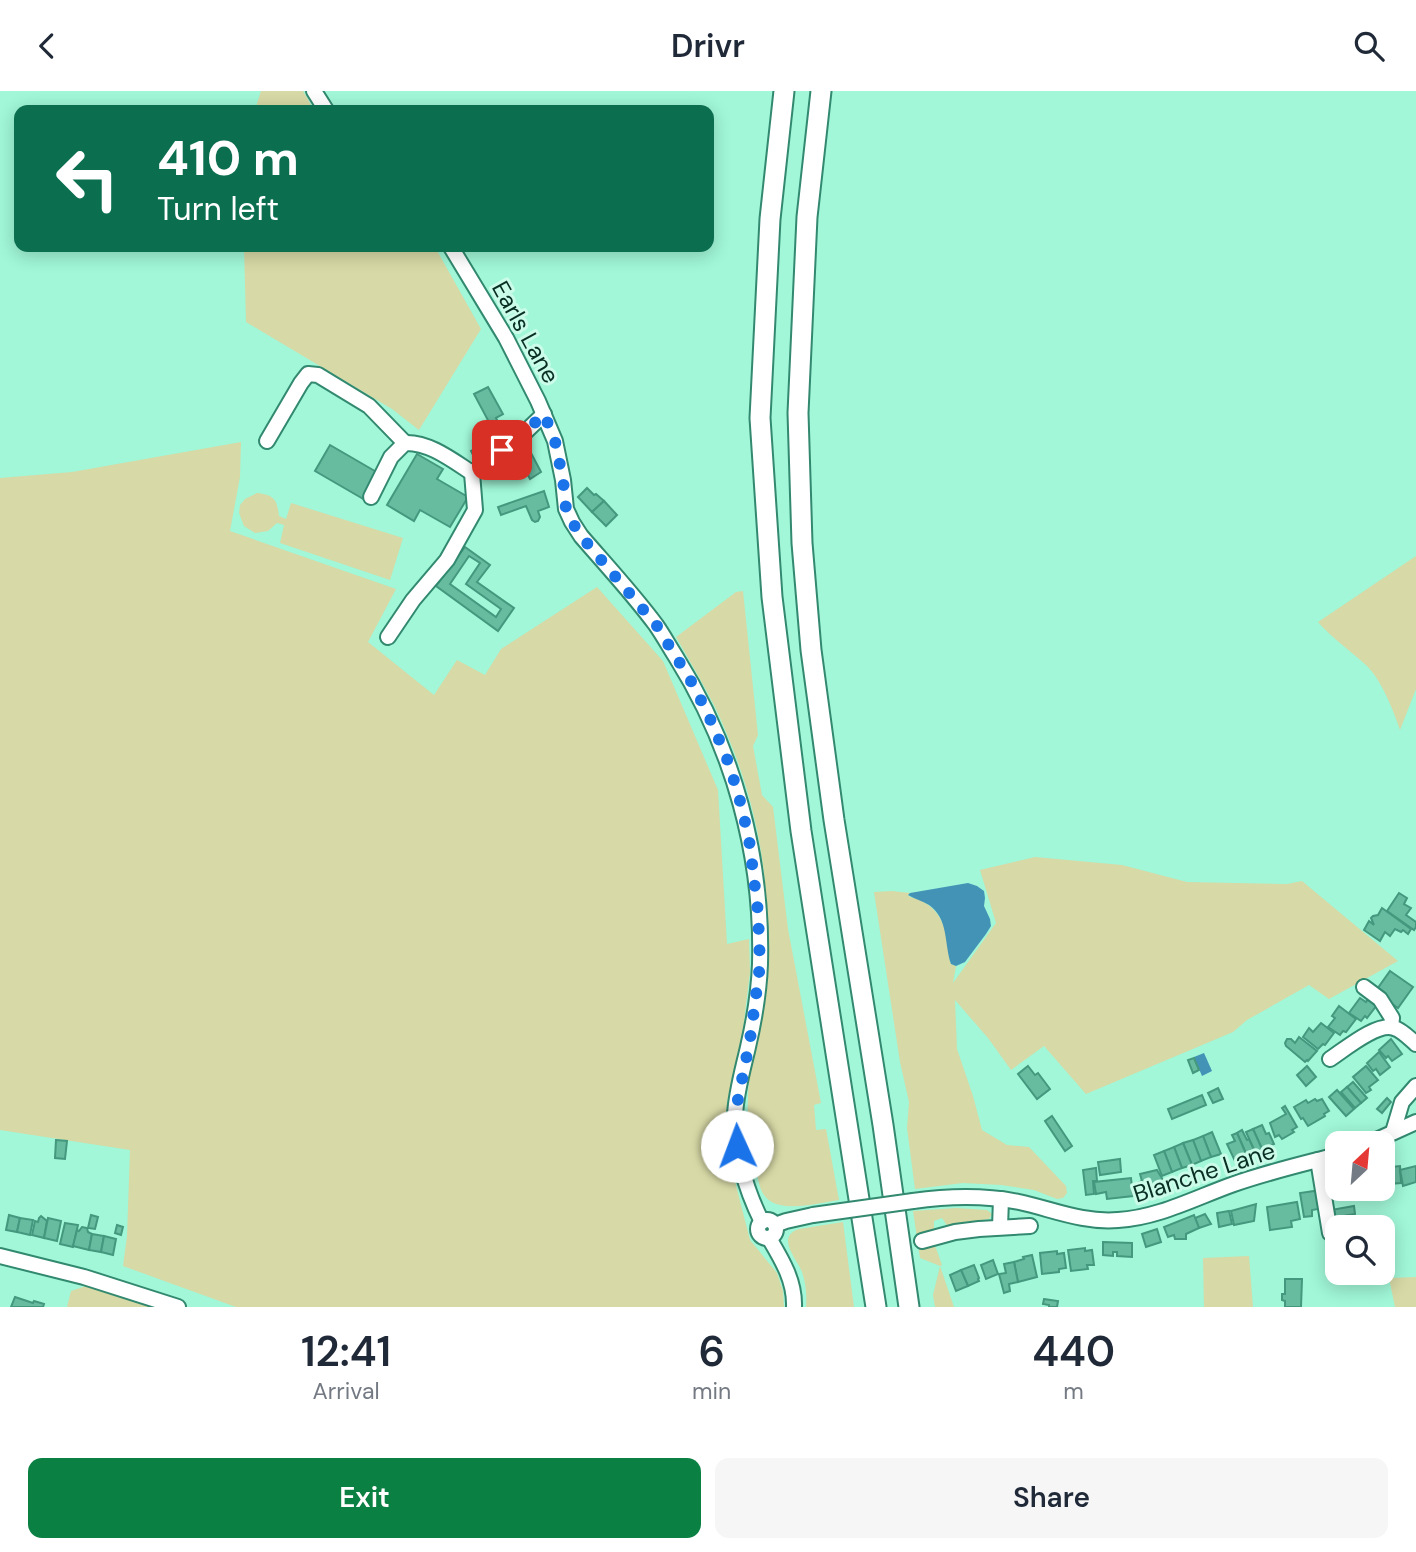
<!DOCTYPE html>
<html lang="en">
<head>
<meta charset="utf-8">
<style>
	:root { --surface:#fff; --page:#f6f6f7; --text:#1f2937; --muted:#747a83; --accent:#0b8043 }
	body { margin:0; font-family:"DM Sans",sans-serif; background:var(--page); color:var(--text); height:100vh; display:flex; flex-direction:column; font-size:26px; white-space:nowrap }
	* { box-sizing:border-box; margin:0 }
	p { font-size:23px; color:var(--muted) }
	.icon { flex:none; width:38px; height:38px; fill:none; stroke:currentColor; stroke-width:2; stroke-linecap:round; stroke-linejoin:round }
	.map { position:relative; height:1216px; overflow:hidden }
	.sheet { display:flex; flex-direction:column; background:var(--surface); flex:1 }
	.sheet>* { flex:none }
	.top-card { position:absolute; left:14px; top:14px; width:700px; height:147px; border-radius:14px; box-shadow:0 4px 18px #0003; background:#0b6e4f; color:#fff; overflow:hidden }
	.needle { width:46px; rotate:26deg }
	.buttons { position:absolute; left:1325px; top:1040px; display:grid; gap:14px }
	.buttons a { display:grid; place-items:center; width:70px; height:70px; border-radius:14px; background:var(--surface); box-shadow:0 4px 18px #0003; font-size:35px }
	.pin { position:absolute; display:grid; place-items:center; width:60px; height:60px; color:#fff; margin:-30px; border-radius:14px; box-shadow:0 4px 10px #0006 }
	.me { position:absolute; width:77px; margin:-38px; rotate:358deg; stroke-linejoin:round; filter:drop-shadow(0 0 5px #0008) }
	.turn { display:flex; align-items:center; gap:24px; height:147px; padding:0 28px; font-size:32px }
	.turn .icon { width:91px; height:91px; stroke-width:2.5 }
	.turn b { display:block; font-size:49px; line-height:60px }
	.eta { display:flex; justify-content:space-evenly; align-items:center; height:119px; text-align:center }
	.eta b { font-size:42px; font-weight:600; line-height:49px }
	.cta { display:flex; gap:14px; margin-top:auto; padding:14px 28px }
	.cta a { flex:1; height:80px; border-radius:14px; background:var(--accent); color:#fff; font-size:28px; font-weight:600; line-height:80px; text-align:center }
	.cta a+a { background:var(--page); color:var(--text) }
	header { display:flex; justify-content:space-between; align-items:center; height:91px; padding:0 28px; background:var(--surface); font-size:32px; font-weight:600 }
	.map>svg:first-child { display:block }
</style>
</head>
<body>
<header><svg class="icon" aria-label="back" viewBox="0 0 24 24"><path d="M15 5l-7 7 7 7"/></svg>Drivr<svg class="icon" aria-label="search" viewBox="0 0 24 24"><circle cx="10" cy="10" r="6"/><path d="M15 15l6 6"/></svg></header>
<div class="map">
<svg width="1416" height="1216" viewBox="0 0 1416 1216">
	<rect width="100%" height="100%" fill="#a1f7d8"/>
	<!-- green -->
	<g fill="#d7d9a6">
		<path d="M261,0H303L314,19H255Z"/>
		<path d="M244,156H435L481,238L419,339L392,318L246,231Z"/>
		<path d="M241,351L240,386L230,440L396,498L368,551L434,604L457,569L485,584L501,558L597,496L663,570L718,699L727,853L749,848L750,881L742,946L727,1011L726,1036L730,1071L750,1149L777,1182L783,1200L784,1216H236L123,1175L127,1145L130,1059L0,1039V387L72,381Z"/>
		<path d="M257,402C274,404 277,408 279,425L286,428L291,412L403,447L390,489L280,452L284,434L277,432L268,440L255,442L244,435L239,422L240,414L245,408Z"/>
		<path d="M1416,465V598L1400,639C1393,619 1382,590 1367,575C1351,560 1333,548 1318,531Z"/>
		<path d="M743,500L758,644L753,655L762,704L773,716L788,838L821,1012L814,1014L816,1039L826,1038L839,1109C818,1112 778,1124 764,1104C759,1097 758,1087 756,1079C748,1050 746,1020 749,989C751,967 759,944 762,921C767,883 769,844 766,805C762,739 743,675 715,616C703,592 689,569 676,546L736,501Z"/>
		<path d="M1035,766L1122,774L1187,791L1287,793L1302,790L1398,870L1329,908L1309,894L1247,929L1233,941L1086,1003L1044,955L1011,979L988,947L955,909L957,958L973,1005L982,1039L1007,1054L1029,1056L1066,1095L1067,1102L1063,1107L1057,1108L1034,1099L1001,1094L963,1092L915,1098L907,1037L909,1011L900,971L874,801L892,800L910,802L908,804L910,806C928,810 940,821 945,839C949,850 947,862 951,873L956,875L953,892L996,832L980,779Z"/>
		<path d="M956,1117L987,1119L992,1123L989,1128L982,1129V1133L948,1136L942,1127L934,1130V1136L931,1153L936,1157L942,1174L940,1175L954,1216H935L933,1204L940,1175L920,1167L913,1120Z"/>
		<path d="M843,1131L854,1216H806C807,1204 806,1193 802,1181C797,1168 775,1146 799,1138Z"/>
		<path d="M1249,1165L1253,1216H1204L1203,1167Z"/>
		<path d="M1416,1186V1216H1395L1389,1187Z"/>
		<path d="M86,1195L123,1202L165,1216H67L71,1200Z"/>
	</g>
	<!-- water -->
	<g fill="#4393b6">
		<path d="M968,792L977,795L984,800L985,807L984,815L990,828L991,835L986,843L965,871L956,875L951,873C944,853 949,828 929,814C922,810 915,808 908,804L910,802Z"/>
		<path d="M1204,962L1212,980L1202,985L1194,966Z"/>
	</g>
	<!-- building -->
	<g fill="#67bca0" stroke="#43987d" stroke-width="2" fill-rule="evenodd">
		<path d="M488,296L503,323L496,327L502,339L500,340L506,352L475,368L471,360L495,348L488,334L490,333L474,303Z"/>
		<path d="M330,354L380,383L365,409L315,380Z"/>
		<path d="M531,362L541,381L530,388L520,369Z"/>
		<path d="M417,363L443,378L437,388L468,406L450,436L420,419L414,430L387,414Z"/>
		<path d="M587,397L594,404L596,403L604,410L592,421L578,406Z"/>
		<path d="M544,400L549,416L538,420L540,426L538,430L535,431L532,429L526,415L501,424L498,416Z"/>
		<path d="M604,410L617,424L606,435L592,421Z"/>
		<path d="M465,456L490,474L477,491L514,517L498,540L436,495ZM469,465L480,472L466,493L501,518L496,526L450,493Z"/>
		<path d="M1399,802L1407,807L1404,813L1411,817L1406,824L1416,831V836L1414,839L1387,820Z"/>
		<path d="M1382,817L1411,838L1408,843L1403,839L1401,841L1395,838L1390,845L1385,841L1380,850L1364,839L1369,830L1374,834L1371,827L1373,825L1378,824Z"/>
		<path d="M1390,880L1413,896L1398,917L1375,901Z"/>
		<path d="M1360,907L1366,911L1368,908L1377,914L1367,927L1365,925L1361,930L1349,922Z"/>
		<path d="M1339,915L1356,928L1346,941L1343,940L1340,944L1328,936L1335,927L1332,925Z"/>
		<path d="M1321,932L1334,942L1325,954L1323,953L1318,958L1303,946L1309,937L1313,941Z"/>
		<path d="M1299,946L1317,960L1308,970L1307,969L1305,971L1286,955L1285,952L1287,948H1291L1295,952Z"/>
		<path d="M1391,948L1402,963L1392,970L1388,965L1386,967L1379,959Z"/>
		<path d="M1379,961L1390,976L1380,984L1376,978L1373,980L1367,972Z"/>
		<path d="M1194,967L1199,979L1193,982L1188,969Z"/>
		<path d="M1028,975L1035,984L1038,982L1050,998L1037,1008L1018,983Z"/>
		<path d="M1307,975L1316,986L1306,995L1297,984Z"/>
		<path d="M1366,975L1378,989L1369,996L1371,999L1366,1002L1353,986Z"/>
		<path d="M1353,991L1367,1007L1361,1012L1347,996Z"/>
		<path d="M1347,996L1361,1012L1355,1017L1341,1001Z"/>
		<path d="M1218,997L1223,1008L1213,1012L1208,1002Z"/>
		<path d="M1337,999L1354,1018L1346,1025L1329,1006Z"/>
		<path d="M1202,1004L1206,1014L1172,1028L1168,1018Z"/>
		<path d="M1387,1007L1391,1011L1382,1022L1377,1018Z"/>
		<path d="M1315,1008L1317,1010L1322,1008L1329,1020L1324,1023L1325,1025L1308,1035L1303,1027L1301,1028L1294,1016L1306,1009L1308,1012Z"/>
		<path d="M1285,1015L1297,1036L1292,1039L1294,1041L1282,1048L1279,1044L1275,1046L1270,1032L1286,1023L1282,1017Z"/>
		<path d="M1052,1025L1072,1055L1065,1060L1045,1030Z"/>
		<path d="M1262,1034L1266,1043L1269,1042L1274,1053L1262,1058L1253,1038Z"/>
		<path d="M1253,1038L1262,1058L1255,1061L1246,1041Z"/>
		<path d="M1242,1039L1247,1049L1249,1048L1255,1061L1247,1065L1237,1042Z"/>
		<path d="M1212,1041L1221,1063L1211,1066L1203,1045Z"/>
		<path d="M1237,1042L1247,1065L1235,1070L1227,1053L1235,1050L1232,1044Z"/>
		<path d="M1203,1045L1211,1066L1201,1070L1193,1049Z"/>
		<path d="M56,1049L67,1050L65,1068L55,1067Z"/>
		<path d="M1193,1049L1201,1070L1192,1074L1183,1052Z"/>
		<path d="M1183,1052L1192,1074L1182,1077L1174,1056Z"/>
		<path d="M1174,1056L1182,1077L1172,1081L1164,1060Z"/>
		<path d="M1164,1060L1172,1081L1162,1085L1154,1064Z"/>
		<path d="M1120,1068L1121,1081L1100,1084L1098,1071Z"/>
		<path d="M1400,1075L1401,1092L1388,1093L1389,1101L1378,1102L1377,1097H1382V1077Z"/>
		<path d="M1416,1075V1091L1403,1095L1400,1079Z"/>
		<path d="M1096,1077L1097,1090H1093L1094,1103L1086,1104L1083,1079Z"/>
		<path d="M1157,1079L1163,1089L1157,1094L1158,1099L1141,1104L1137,1092L1142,1090L1140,1083Z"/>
		<path d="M1337,1086V1097H1350L1343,1098V1105L1341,1107L1335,1106V1103L1329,1104L1327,1088Z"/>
		<path d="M1131,1087L1133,1105L1107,1108L1106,1101L1096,1103L1094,1091Z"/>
		<path d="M1321,1099L1324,1117L1312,1119V1125L1304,1126L1300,1102Z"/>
		<path d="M1297,1111L1300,1128L1291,1130L1292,1136L1270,1139L1267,1116Z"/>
		<path d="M1256,1113L1254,1130L1234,1134L1231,1120Z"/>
		<path d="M1354,1115L1355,1123L1332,1127L1331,1119Z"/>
		<path d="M1229,1120L1232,1133L1219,1136L1217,1122Z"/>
		<path d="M1205,1123L1211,1133L1199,1137L1195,1127Z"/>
		<path d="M9,1124L20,1127L17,1141L6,1139Z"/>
		<path d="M91,1124L98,1126L95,1138L88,1137Z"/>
		<path d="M1194,1124L1199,1137L1186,1143V1148H1175L1174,1144L1168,1146L1164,1136Z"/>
		<path d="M41,1125L47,1130L44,1147L32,1144L35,1130L38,1131L39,1127Z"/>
		<path d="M20,1127L33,1129L30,1144L17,1141Z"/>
		<path d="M48,1127L61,1130L57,1150L44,1147Z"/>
		<path d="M65,1132L78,1134L73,1156L60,1153Z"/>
		<path d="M117,1134L123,1136L121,1144L115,1142Z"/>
		<path d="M82,1136L87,1137L88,1141L92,1143L89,1159L73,1155L77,1139L79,1140Z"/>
		<path d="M1157,1138L1161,1151L1146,1156L1142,1143Z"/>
		<path d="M92,1143L104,1145L101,1161L89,1159Z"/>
		<path d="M104,1145L116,1148L113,1164L101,1161Z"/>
		<path d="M1103,1151L1132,1152V1166L1117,1165V1161H1113V1165L1103,1164Z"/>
		<path d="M1085,1157V1160L1092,1159L1094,1174H1087L1088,1178L1071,1180L1068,1159Z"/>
		<path d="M1057,1160V1163L1064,1162L1066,1177L1059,1178V1181L1042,1183L1040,1162Z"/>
		<path d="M1032,1164L1037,1186L1018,1191L1014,1171L1024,1168L1023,1166Z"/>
		<path d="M993,1169L998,1183L986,1188L981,1174Z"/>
		<path d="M1014,1171L1018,1191L1009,1193L1010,1200L1004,1202L999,1183L1006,1182L1004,1173Z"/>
		<path d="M974,1174L979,1187L978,1188L979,1190L968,1195L961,1179Z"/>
		<path d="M961,1179L968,1195L956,1200L950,1184Z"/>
		<path d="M1285,1188H1302L1301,1216H1285V1210L1282,1209V1203H1285Z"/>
		<path d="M15,1206L33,1212L34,1210L44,1213L43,1216H11Z"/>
		<path d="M1044,1208L1058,1210L1057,1216H1049V1214L1043,1213Z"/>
	</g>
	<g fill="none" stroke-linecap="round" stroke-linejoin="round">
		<!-- minor casing -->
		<g stroke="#32896f" stroke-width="18">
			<g id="minor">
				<path d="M314,0L326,19"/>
				<path d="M451,156L506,247L538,310L555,350L563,389L566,418L572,431L581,445C606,474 633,503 656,534C663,544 669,555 676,566C733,657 763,764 760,873C759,900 754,930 748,956C743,978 736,1002 735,1024C735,1062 745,1097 762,1131"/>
				<path d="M267,350L301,292L308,283L318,284L369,315L405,352"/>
				<path d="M371,406L391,366L405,352C429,351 452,369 472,382"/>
				<path d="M388,546L413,509L447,469L475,419L472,382L517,349L544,323"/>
				<path d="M1364,896L1380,908L1392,927L1391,936"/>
				<path d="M1330,968C1344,959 1377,931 1394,937C1402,939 1410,948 1416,953"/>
				<path d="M1393,1041L1402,1011L1416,995"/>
				<path d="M1370,1052L1416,1031"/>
				<path d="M1318,1069L1330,1142"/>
				<path d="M913,1110C948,1105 984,1104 1019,1111C1052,1118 1083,1132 1118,1129C1158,1127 1197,1106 1234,1093C1268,1081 1303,1073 1337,1064"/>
				<circle cx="767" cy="1138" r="9"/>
				<path d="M775,1134L786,1130L813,1124"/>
				<path d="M1000,1136L1001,1108"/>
				<path d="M769,1147C782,1169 795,1190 794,1216"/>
				<path d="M922,1150L955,1141L979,1138L1030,1135"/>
				<path d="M0,1165L84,1186L178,1216"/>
			</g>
		</g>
		<!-- highway casing -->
		<g stroke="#32896f" stroke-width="23">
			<g id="highway">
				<path d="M784,0L770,128L760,327L772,506L801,740L876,1216"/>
				<path d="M821,0L807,126L798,322L802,452L811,559L834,729L883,1034L909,1216"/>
			</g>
		</g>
		<!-- minor -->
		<use href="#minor" stroke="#fff" stroke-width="14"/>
		<!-- highway -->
		<use href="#highway" stroke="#fff" stroke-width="19"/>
		<!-- minor-bridge casing -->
		<g stroke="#32896f" stroke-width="18" stroke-linecap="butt">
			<path id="minor-bridge" d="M813,1124L913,1110"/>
		</g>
		<!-- minor-bridge -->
		<use href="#minor-bridge" stroke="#fff" stroke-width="14"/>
	</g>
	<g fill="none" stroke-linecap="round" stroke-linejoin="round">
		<!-- route -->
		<path stroke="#1a73e8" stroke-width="12" stroke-dasharray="0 21.6" d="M502,359L517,349L544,323L555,350L563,389L566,418L572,431L581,445L657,535L694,595L713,634L729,673L740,710L749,748L758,821L760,874L750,949L735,1023L737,1055"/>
	</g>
	<g text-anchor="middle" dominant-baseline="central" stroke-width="6" stroke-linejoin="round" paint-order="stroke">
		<!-- street labels -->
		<g font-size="24" fill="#092e23" stroke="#cbfce9">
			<text transform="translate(526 241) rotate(61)">Earls Lane</text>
			<text transform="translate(1204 1081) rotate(-18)">Blanche Lane</text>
		</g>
	</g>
</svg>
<div class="buttons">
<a><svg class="needle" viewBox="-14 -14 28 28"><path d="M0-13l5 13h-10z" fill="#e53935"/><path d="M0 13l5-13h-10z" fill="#747a83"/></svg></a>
<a><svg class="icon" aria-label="search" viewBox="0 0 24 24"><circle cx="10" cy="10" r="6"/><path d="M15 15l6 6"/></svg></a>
</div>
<div class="pin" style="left:502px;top:359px;background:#d93025"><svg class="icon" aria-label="arrive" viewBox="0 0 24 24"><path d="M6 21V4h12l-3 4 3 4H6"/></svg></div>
<svg class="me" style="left:737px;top:1055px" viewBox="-20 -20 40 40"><circle r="19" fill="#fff"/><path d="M0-13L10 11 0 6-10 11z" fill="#1a73e8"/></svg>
<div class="top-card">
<div class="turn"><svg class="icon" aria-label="left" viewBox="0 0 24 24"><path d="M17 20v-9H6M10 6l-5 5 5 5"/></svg><div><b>410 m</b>Turn left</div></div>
</div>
</div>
<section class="sheet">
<div class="eta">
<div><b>12:41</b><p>Arrival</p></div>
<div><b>6</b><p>min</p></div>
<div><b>440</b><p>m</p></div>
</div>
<div class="cta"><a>Exit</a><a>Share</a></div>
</section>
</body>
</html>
